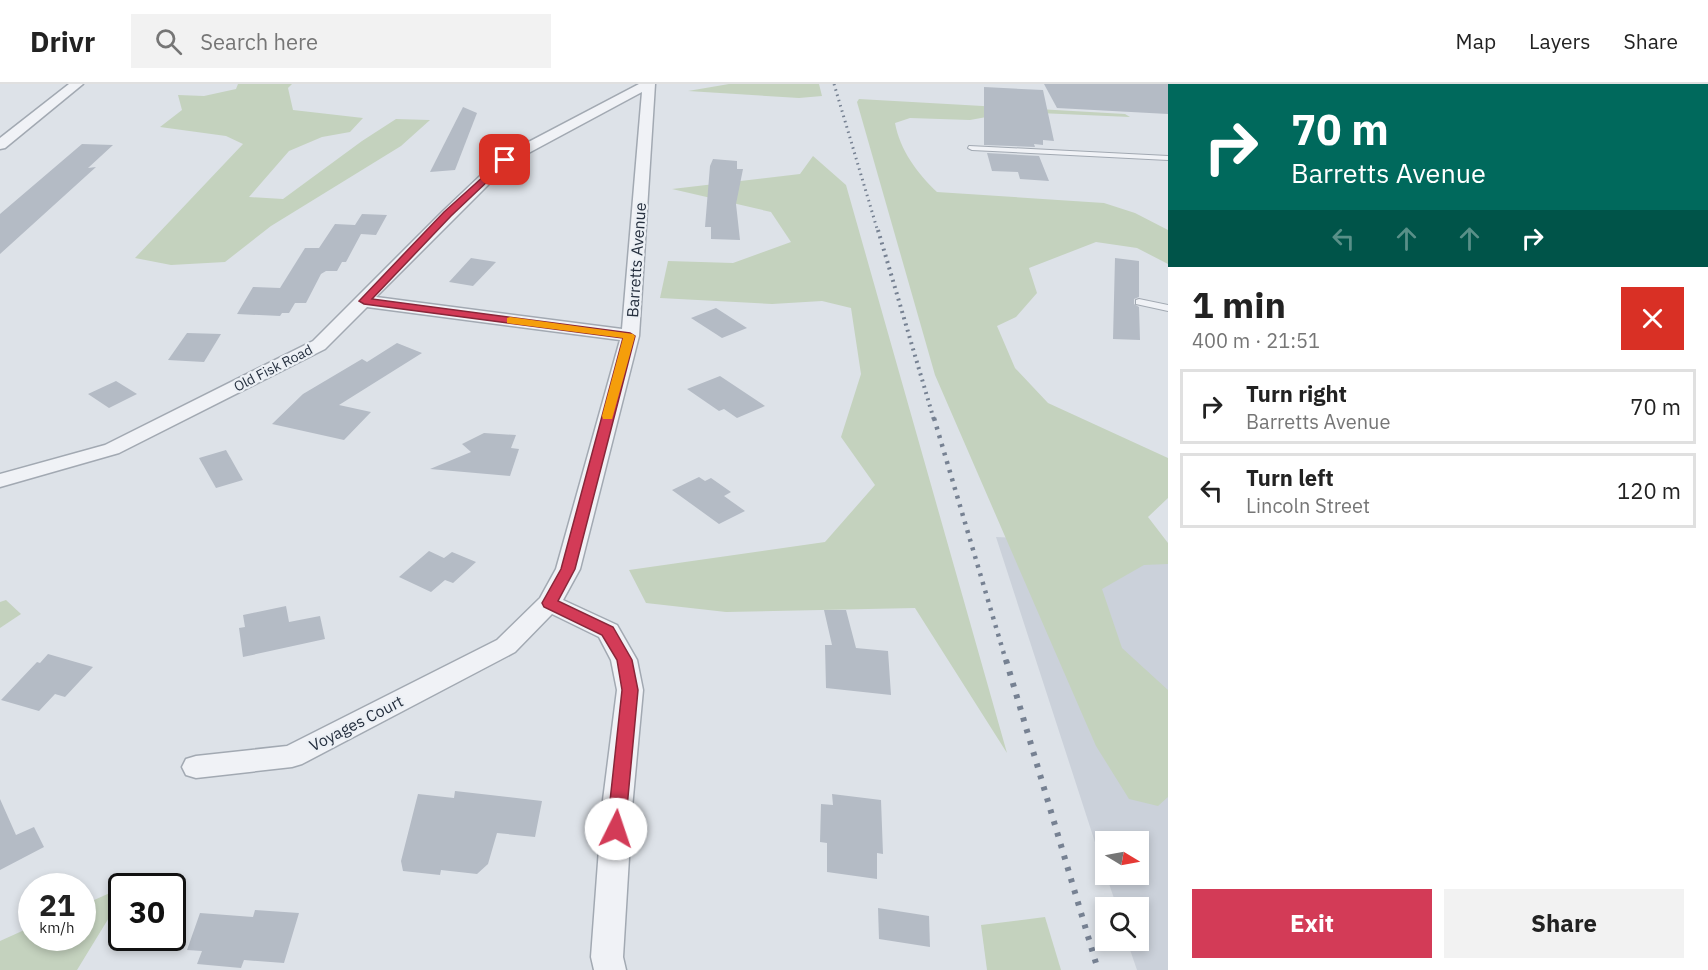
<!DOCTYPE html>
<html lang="en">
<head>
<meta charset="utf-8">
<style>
	:root { --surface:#fff; --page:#f2f2f2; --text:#222; --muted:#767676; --line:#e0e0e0; --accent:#d33b57 }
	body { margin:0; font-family:"IBM Plex Sans",sans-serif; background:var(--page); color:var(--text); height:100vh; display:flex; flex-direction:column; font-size:22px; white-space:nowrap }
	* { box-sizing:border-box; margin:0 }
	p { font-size:20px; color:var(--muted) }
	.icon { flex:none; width:33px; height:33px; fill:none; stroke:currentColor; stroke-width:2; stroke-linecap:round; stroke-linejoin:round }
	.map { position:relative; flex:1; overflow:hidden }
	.panel { display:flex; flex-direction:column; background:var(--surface); width:540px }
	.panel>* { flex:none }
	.top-card { background:#00695c; color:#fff; overflow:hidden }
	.needle { width:39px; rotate:100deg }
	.controls { position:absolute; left:1095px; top:747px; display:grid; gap:12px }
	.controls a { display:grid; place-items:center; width:54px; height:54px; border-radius:0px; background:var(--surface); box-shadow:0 3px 9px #0003; font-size:30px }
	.speed { position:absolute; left:18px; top:789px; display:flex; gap:12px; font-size:30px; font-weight:700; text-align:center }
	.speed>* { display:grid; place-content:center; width:78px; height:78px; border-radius:50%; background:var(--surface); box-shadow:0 3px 9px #0003; line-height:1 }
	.speed small { font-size:15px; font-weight:400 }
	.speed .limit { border:3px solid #111; border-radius:9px; background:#fff; color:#111 }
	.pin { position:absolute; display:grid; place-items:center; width:51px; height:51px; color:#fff; margin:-26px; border-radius:12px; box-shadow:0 3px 9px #0006 }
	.me { position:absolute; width:66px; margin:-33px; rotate:4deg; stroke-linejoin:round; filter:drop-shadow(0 0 4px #0008) }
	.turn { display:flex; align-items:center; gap:21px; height:126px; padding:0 24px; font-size:27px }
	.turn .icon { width:78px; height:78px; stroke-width:2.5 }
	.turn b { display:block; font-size:42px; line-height:51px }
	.lanes { display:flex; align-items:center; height:57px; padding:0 24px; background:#0003; justify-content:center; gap:30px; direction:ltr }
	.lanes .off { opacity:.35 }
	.round { display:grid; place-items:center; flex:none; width:63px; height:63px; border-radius:0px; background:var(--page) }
	.head { display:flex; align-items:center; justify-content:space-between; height:102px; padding:0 24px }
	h1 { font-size:36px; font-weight:800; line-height:45px }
	.cta { display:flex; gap:12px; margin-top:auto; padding:12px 24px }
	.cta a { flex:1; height:69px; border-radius:0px; background:var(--accent); color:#fff; font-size:24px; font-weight:800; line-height:69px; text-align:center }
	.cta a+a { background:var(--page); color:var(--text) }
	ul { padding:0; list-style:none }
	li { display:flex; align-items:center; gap:18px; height:75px; margin:0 12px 9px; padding:0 12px; border:3px solid var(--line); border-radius:0px }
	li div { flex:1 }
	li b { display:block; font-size:22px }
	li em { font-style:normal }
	header { display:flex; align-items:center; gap:36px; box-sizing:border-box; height:84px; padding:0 30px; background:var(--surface); border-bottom:2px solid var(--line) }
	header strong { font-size:28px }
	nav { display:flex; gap:33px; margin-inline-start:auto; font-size:21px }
	.search { width:420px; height:54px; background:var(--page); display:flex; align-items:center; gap:15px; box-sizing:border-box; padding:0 21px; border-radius:0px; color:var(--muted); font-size:22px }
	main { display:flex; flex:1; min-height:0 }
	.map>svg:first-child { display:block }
</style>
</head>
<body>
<header>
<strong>Drivr</strong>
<div class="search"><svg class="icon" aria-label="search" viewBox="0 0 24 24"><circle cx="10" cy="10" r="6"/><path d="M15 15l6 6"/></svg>Search here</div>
<nav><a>Map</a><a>Layers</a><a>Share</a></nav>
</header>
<main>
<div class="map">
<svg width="1168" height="886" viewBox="0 0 1168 886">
	<rect width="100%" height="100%" fill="#dde2e8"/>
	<!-- built -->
	<path fill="#cbd1da" d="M996,453L1168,461V886H1137L1127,857L1138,856V824L1117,823L1106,791L1138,790V758H1106L1105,789Z"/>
	<!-- green -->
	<g fill="#c4d2be">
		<path d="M238,0H292L288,4L293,26L363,34L350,48L322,53L289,67L249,113L283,115L362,57L396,35L430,36L401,62L271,142L225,178L171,181L135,174L243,60L226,52L160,43L182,26L178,11L204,12L236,5Z"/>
		<path d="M729,0H819L822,12L799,14L688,7Z"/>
		<path d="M859,15L1125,30L1130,33L1014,28L970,36L910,34L895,39C900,66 917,89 937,108L1104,119L1135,129L1168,146V180L1137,164L1096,158L1029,184L1037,209L1016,233L997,242L1015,284L1048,319L1168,374V414L1148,433L1168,459V480L1144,481L1102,505L1122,564L1168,606V713L1158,722L1129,715L1096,662L935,291L857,18Z"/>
		<path d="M813,72L846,101L1007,669L915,524L726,528L646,519L629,486L825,458L875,401L841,353L861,290L851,224L822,217L772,220L660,214L668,177L733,179L791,158L771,128L672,105L800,90Z"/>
		<path d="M6,516L21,530L0,544V518Z"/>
		<path d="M121,804V814L77,886H0V857L31,843L32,854H82L83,821Z"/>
		<path d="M1045,833L1061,886H987L981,841Z"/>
	</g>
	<!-- building -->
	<g fill="#b4bbc5">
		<path d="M1044,0H1168V30L1057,24Z"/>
		<path d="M984,3L1043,6L1054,57L1043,56V61L1034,60L1035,63L984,61Z"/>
		<path d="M463,23L477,29L455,86L430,88Z"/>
		<path d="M82,60L113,61L88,84L96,83L0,170V130Z"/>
		<path d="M987,69L1039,72L1049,97L1020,95L1018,88L992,87Z"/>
		<path d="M713,75L737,77V85H743L736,120L740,156L711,155V143H705L710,82Z"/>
		<path d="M362,130L387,131L376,151L361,150L346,178H342L337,187H326L321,190L306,219H295L289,229H282L280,232L237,230L253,203L280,204L305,164H319L335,140L355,141Z"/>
		<path d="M471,174L496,178L473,202L449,198Z"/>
		<path d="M1115,174L1139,177V213L1134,215V220L1139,223L1140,256L1113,255Z"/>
		<path d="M716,224L747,244L722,254L691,234Z"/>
		<path d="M187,249L221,250L204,278L168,276Z"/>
		<path d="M397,259L422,269L339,321L371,328L344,356L272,340L303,310L362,275L367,278Z"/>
		<path d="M720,292L765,322L737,334L724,325L719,327L687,305Z"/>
		<path d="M116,297L137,310L109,324L88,310Z"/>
		<path d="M484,349L516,351L511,364L519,365L510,392L430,385L471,368L462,360Z"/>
		<path d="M226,366L243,396L216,404L199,374Z"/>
		<path d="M699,393L705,397L711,394L731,408L724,412L745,427L719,440L672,406Z"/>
		<path d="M429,467L444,474L452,468L476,478L453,499L445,496L431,508L399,493Z"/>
		<path d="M286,522L289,538L320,532L325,555L243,573L239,544L245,543L243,531Z"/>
		<path d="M824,526H846L856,564L888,567L891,611L826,604L825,561H832Z"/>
		<path d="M48,570L93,583L65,613L55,610L39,627L1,616L37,578L40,579Z"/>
		<path d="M455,707L542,717L535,753L497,749L488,780L477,790L441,786L440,791L403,787L401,777L418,710L454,714Z"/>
		<path d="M832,710L881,716L883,770L877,769V795L827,788V759L820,758L821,720L833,721Z"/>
		<path d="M0,715L16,751L34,743L44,763L0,786Z"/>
		<path d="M878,824L929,832L930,863L879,855Z"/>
		<path d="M255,826L299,829L284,879L244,876L241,884L197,880L202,867L187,866L200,829L253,833Z"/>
	</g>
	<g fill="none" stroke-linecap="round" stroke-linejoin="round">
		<!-- lane casing -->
		<g stroke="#a2a9b2" stroke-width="2">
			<g id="lane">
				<path d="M969,62L1168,72V76L972,66L968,64Z"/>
				<path d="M1139,215L1168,221V227L1136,220V216Z"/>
			</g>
		</g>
		<!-- street casing -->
		<g stroke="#a2a9b2" stroke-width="3">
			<g id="street">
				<path d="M69,0H83L5,64L0,65V54Z"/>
				<path d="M639,0H655L639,252L580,485L563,516L617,541L637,576L643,606L632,724L623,873L626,886H594L591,873L602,724L617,606L611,576L599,553L552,530L515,568L302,680L292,683L196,694L186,691L182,683L186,675L196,672L287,662L497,556L540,514L556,485L620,256L367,223L325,265L119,369L0,403V390L105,361L313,257L443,127L500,73ZM642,8L622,245L376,213L510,79Z"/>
			</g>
		</g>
		<!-- lane -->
		<use href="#lane" fill="#f0f2f6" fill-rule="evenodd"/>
		<!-- street -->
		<use href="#street" fill="#f0f2f6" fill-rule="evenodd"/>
		<!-- rail-far3 -->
		<path stroke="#768192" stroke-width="3" stroke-dasharray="1.5 4" stroke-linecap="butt" d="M834,0L878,148"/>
		<!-- rail-far2 -->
		<path stroke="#768192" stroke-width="4" stroke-dasharray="2 4.5" stroke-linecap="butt" d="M878,146L934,336"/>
		<!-- rail-far1 -->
		<path stroke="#768192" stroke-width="4.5" stroke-dasharray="3 6" stroke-linecap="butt" d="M934,334L1006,577"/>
		<!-- rail -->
		<path stroke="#768192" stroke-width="6" stroke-dasharray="4 8" stroke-linecap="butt" d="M1006,576L1098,886"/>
	</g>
	<!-- route -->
	<path fill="#d33b57" stroke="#892639" stroke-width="1.5" d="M505,73L508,74V78L451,132L372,215L630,249L635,252L575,485L558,517L613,543L632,576L638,606L625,745L622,750L616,752L609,750L607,745L622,606L617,576L602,551L544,523L542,519L561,485L623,254L364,220L359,217L444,128Z"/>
	<!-- slow -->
	<path fill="#f59e0b" d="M510,233L633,250L635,252L612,335H603L602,332L623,254L507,239V234Z"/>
	<g text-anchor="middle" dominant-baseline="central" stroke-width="4.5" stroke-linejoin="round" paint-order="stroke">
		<!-- far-street labels -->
		<g font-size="14" fill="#26303f" stroke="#ecf0f5">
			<text transform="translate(273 284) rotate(-27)">Old Fisk Road</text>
		</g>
		<!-- street labels -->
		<g font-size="16" fill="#26303f" stroke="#ecf0f5">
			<text transform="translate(636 176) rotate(-86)">Barretts Avenue</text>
			<text transform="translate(356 639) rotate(-27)">Voyages Court</text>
		</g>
	</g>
</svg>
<div class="controls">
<a><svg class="needle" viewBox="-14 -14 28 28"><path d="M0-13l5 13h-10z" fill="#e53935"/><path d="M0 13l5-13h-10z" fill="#767676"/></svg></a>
<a><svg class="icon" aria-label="search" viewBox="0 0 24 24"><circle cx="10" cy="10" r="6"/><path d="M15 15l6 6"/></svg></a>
</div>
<div class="speed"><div>21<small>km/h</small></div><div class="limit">30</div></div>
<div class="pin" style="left:505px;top:76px;background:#d93025"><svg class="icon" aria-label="arrive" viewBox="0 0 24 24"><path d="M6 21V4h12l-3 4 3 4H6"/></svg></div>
<svg class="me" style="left:616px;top:745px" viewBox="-20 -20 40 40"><circle r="19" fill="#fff"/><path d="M0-13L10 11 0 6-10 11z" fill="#d33b57"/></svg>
</div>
<section class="panel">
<div class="top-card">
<div class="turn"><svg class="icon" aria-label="right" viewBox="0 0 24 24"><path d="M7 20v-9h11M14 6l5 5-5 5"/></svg><div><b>70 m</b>Barretts Avenue</div></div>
<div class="lanes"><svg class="icon off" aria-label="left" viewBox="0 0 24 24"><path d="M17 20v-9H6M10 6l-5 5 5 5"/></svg><svg class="icon off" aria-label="ahead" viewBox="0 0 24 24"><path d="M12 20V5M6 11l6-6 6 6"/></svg><svg class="icon off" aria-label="ahead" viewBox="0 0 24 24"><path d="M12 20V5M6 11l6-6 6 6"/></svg><svg class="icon" aria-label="right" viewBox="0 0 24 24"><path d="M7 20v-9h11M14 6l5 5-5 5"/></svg></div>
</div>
<div class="head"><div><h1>1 min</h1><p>400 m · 21:51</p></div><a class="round" style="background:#d93025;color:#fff"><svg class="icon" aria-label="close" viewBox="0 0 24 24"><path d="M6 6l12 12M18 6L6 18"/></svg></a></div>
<ul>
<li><svg class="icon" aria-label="right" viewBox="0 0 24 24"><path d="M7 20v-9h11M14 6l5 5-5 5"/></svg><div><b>Turn right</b><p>Barretts Avenue</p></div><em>70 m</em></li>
<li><svg class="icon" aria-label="left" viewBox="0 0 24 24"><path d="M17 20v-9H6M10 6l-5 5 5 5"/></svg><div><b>Turn left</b><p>Lincoln Street</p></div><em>120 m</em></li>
</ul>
<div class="cta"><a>Exit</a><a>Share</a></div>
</section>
</main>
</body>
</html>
